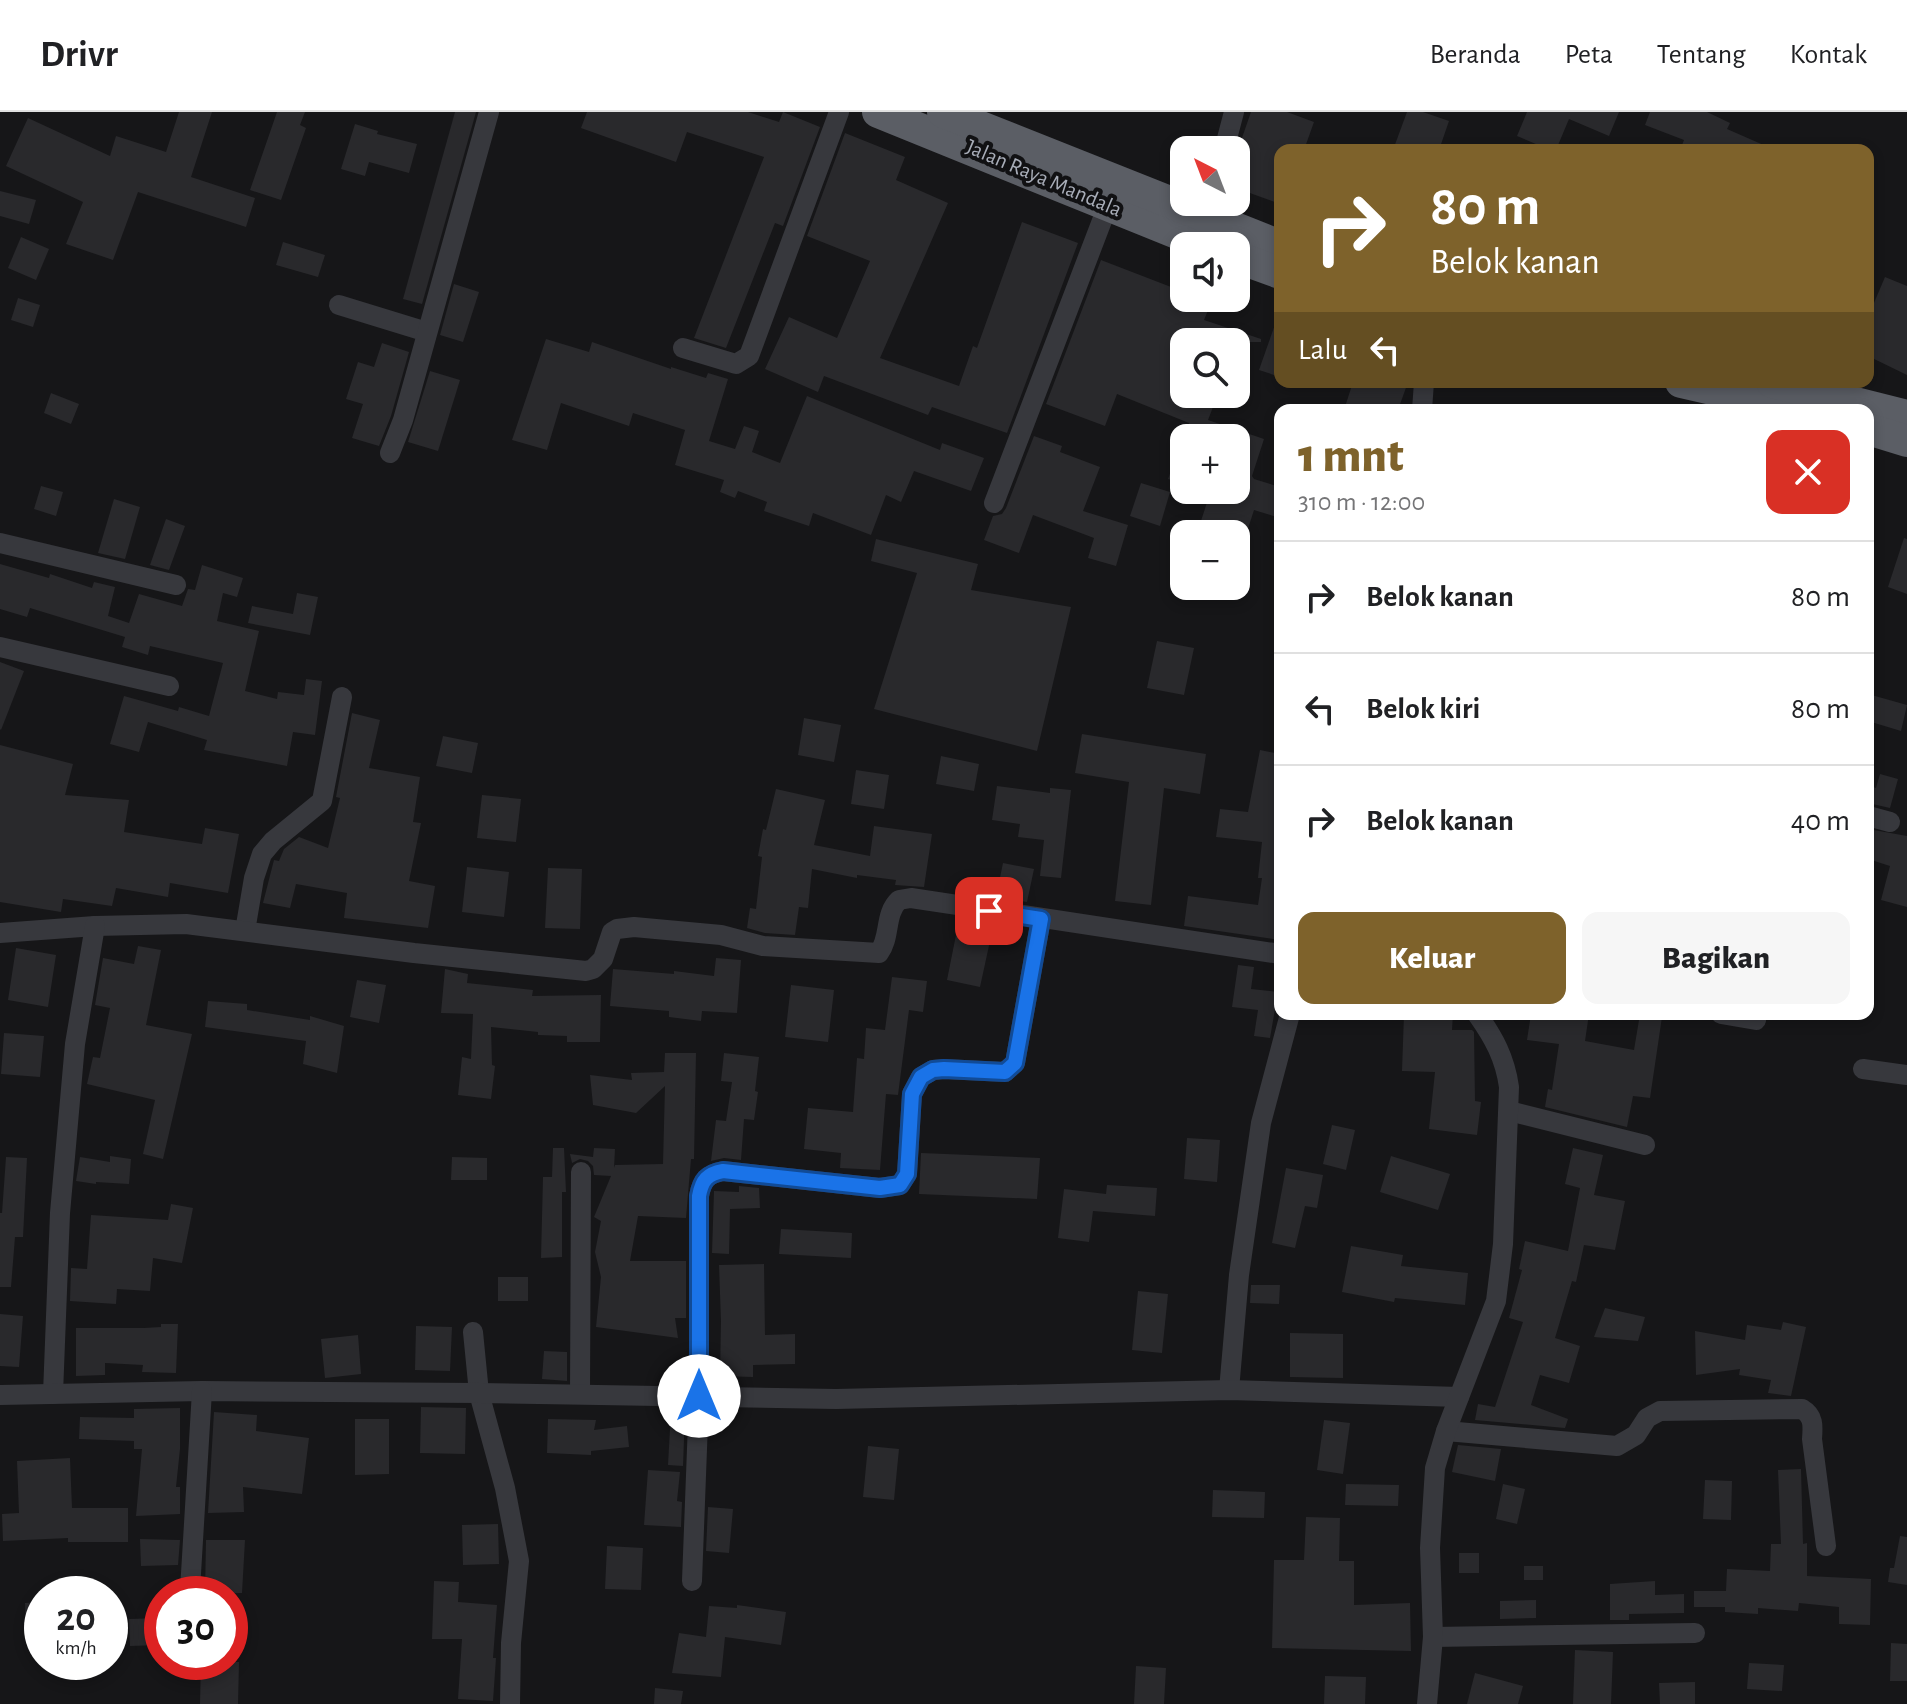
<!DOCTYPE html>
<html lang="id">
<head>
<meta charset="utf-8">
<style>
	:root { --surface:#fff; --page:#f6f6f6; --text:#202124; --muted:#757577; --line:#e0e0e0; --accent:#7e622b }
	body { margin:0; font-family:"Alegreya Sans",sans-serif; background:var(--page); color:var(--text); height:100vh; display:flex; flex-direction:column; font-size:30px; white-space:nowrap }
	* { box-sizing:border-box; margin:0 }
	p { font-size:26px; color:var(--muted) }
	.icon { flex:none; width:44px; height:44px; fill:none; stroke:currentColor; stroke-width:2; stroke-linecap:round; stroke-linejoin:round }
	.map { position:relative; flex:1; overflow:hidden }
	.details { position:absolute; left:1274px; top:292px; width:600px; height:616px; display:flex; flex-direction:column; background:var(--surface); border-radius:16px; box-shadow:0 4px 12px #0003 }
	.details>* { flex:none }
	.hud { position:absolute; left:1274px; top:32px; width:600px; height:244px; border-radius:16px; box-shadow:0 4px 12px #0003; background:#7e622b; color:#fff; overflow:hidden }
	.needle { width:52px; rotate:318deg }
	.tools { position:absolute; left:1170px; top:24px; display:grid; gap:16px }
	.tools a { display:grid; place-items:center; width:80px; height:80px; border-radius:16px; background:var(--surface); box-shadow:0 4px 12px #0003; font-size:40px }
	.speed { position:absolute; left:24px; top:1464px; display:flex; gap:16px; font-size:40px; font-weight:700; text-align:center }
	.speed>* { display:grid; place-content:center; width:104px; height:104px; border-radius:50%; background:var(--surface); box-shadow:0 4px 12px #0003; line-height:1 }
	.speed small { font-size:20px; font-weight:400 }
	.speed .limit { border:12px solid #d22; background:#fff; color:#111 }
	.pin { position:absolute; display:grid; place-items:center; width:68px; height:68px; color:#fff; margin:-34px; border-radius:16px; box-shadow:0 4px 12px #0006 }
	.me { position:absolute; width:88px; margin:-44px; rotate:0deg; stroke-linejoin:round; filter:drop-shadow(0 0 6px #0008) }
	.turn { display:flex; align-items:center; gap:28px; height:168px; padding:0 24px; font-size:36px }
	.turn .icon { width:104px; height:104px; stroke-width:2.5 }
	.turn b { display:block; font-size:56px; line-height:68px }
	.then { display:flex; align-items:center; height:76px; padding:0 24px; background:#0003; gap:16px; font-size:30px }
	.round { display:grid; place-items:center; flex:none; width:84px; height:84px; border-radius:16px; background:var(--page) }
	.head { display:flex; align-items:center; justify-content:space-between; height:136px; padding:0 24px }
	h1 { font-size:48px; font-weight:800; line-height:60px; color:var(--accent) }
	.action { display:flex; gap:16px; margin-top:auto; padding:16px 24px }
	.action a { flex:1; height:92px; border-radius:16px; background:var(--accent); color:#fff; font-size:32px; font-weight:800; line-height:92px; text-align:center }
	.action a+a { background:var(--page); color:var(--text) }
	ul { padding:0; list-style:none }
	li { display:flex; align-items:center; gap:24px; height:112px; padding:0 24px; border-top:2px solid var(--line) }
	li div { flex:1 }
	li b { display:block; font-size:30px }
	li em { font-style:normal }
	header { display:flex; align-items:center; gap:48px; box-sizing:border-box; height:112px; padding:0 40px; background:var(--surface); border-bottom:2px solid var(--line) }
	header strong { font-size:38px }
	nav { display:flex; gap:44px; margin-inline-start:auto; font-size:28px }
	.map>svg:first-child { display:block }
</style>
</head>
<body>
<header>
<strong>Drivr</strong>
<nav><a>Beranda</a><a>Peta</a><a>Tentang</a><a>Kontak</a></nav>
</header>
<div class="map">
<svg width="1907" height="1592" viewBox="0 0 1907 1592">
	<rect width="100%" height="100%" fill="#161618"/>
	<!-- building -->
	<g fill="#29292c">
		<path d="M179,0H212L191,65L255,86L246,115L138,80L113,148L66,132L83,90L6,54L28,6L110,44L116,24L166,40Z"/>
		<path d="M277,0H305L300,13L306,16L281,88L250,78Z"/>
		<path d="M455,0H476L422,192L403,187Z"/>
		<path d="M587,0H748L779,10L783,0L820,15L783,114L775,111L726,236L694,226L764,45L687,20L676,50L581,16Z"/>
		<path d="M1251,0H1287L1314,10L1304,38H1280V92L1236,76V43Z"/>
		<path d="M1407,0H1423L1449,9L1439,38H1393Z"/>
		<path d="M1527,0H1619L1609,24L1569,7L1556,38H1550L1517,24Z"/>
		<path d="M1650,0H1707L1730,11L1727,17L1775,38H1680L1684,28L1645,13Z"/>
		<path d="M355,12L378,19L377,22L417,32L409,61L369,50L365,64L341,57Z"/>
		<path d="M845,21L905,45L896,68L948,91L880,246L959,274L973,234L977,236L1022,110L1078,131L1007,321L932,295L928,303L824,264L818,280L765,257L789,205L837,226L870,149L807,124Z"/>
		<path d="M0,79L36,88L29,112L0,104Z"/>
		<path d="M21,125L49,137L36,168L8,156Z"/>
		<path d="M283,130L325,143L318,165L276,153Z"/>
		<path d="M1101,148L1184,180V186H1213L1204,208L1261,227V230H1184V259L1175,282H1218L1208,308L1264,327L1252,364L1254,367L1280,375V406L1254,398L1245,426L1200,412L1211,378H1236V326H1184L1189,311L1117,282L1105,314L1046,292Z"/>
		<path d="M1885,165L1907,174V263L1868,244V205Z"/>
		<path d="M454,172L479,180L463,230L440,223Z"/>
		<path d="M18,186L40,193L33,215L11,208Z"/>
		<path d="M1278,204H1280V265L1259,258Z"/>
		<path d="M546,227L589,240L592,230L671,257V255L706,266L708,261L728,267L709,329L735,337L744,314L759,319L752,340L780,351L807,284L940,338L942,331L984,346L971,379L914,359L901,390L886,383L871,423L813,401L809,414L764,399L767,390L738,379L735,386L720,380L724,368L675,353L685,318L633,301L629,314L561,291L547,338L512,328Z"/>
		<path d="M382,231L409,240L391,304L379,334L352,326L363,292L346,287L358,250L374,255Z"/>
		<path d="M430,259L460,268L438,339L408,330Z"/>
		<path d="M1353,270H1408L1398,298H1344Z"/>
		<path d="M51,281L79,292L71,312L44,301Z"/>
		<path d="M1034,324L1062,334L1060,340L1100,355L1083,399L1128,413L1116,454L1088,446L1094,426L1033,403L1019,441L984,428L993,404L1002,402L1006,396Z"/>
		<path d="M1182,329L1184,330V372L1168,367Z"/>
		<path d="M1141,371L1170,380L1160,414L1130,404Z"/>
		<path d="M41,374L63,380L56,404L34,397Z"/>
		<path d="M114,387L140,395L125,447L98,441Z"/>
		<path d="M166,407L185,414L169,458L150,453Z"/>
		<path d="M1904,426L1907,427V482L1888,475Z"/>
		<path d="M876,427L978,452L971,478L1071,495L1037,639L874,597L917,461L871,449Z"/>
		<path d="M0,452L49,466L50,462L92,476L94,470L115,475L108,504L129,511L139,482L182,494L188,477L195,478L202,453L243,466L237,485L223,481L217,509L259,519L245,579L277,587L278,580L304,583L306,567L322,569L315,623L293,620L287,654L204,638L207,628L148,610L139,640L110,632L124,584L178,599L179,595L209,604L223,551L150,534L148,543L122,535L125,525L30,496L27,505L0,497Z"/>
		<path d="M297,481L318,485L310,523L248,511L252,494L293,502Z"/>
		<path d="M1157,529L1194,536L1184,583L1147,576Z"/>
		<path d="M0,550L24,559L1,618L0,617Z"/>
		<path d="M1868,582L1907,593L1901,619L1868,609Z"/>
		<path d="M352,601L380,608L369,656L420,665L413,710L421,711L409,769L435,774L428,816L344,806L347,781L296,772L290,796L263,791L274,748L279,749L284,737L299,725L328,736L340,686L336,685Z"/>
		<path d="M804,606L841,613L834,650L798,643Z"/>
		<path d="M1082,622L1206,642L1200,682L1164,676L1151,793L1115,789L1129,670L1075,661Z"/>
		<path d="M443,624L478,631L472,661L436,654Z"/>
		<path d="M0,633L73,652L65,683L129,688L124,720L202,732L205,716L239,722L228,781L170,771L168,785L116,776L112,794L63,787L61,800L0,790Z"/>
		<path d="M1260,638L1280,642V828L1184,814L1188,784L1258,793L1262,766H1258L1262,730L1216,725L1220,697L1248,700Z"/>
		<path d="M941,644L979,652L974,679L936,672Z"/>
		<path d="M856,658L889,663L884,697L851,692Z"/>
		<path d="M1880,662L1898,667L1890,696L1868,691V673L1876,676Z"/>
		<path d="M997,674L1050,681V676L1071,678L1061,766L1040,764L1044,728L1018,725L1020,712L992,708Z"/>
		<path d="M776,677L825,688L814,733L870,744L874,714L932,722L924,775L895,773L896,768L857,763V766L812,757L808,796L799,795L795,823L765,821L747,816L750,796L756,797L762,745L758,744L763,717L766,718Z"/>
		<path d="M482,683L521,687L516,730L477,726Z"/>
		<path d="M1868,717L1907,724V795L1881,788L1890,754L1868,747Z"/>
		<path d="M1003,751L1034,757L1027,790L996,785Z"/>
		<path d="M467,755L509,760L504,805L462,800Z"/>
		<path d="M548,756L582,757L580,817L545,816Z"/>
		<path d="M956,823L990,829L980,875L947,868Z"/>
		<path d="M138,834L161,838L146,913L192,922L163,1047L143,1042L155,988L87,972L93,945L100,946L110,896L95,893L103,846L134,852Z"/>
		<path d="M16,836L56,843L48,895L8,888Z"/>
		<path d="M716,846L741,848L737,901L702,899L701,909L669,905V899L610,894L613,857L674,862V859L714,864Z"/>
		<path d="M1238,853L1254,855L1251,877L1278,880L1270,926L1254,924L1258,898L1232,895Z"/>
		<path d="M445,857L468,862L467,871L533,878L532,884L601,883L600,930H567V924L538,923V920L491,915L492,953L495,954L491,987L458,983L462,945L471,947L473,902L441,901Z"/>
		<path d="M892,865L927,869L923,900L909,898L898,983L886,982L880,1058L840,1056L841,1041L804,1037L808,996L853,1000L857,946L864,947L866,916L885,918Z"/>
		<path d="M357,868L386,873L379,911L350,905Z"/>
		<path d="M791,873L834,878L828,930L785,925Z"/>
		<path d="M208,889L247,892V898L310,908V904L344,914L337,961L303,952L306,929L205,915Z"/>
		<path d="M1404,902H1453L1452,918H1472L1474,920L1475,989L1481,990L1477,1023L1429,1017L1435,960L1402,959Z"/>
		<path d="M1531,902H1589L1585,929L1634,938L1640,902L1662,905L1650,986L1633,984L1627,1015L1545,995L1548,977L1552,978L1559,932L1527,928Z"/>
		<path d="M4,921L44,924L40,965L1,962Z"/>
		<path d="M665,941H696L694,1047H691L686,1106L638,1104L630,1149H686V1206H675L678,1226L596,1215L601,1165L595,1140L601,1109L594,1105L611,1064L594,1063L593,1054L588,1049L580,1047L572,1051L570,1042L593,1045L594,1036L615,1037L614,1056L615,1053L663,1052L665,974L636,1001L593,993L590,963L632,968L631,961L664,960Z"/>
		<path d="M724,941L759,945L755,979L758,980L754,1008L744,1007L741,1048L724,1046L711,1049L716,1008L726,1009L732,970L721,969Z"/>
		<path d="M1332,1013L1355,1018L1346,1058L1323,1052Z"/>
		<path d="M1187,1026L1220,1028L1217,1070L1184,1067Z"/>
		<path d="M553,1036H564L566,1080H562V1145L541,1146L543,1065H552Z"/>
		<path d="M1573,1036L1603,1043L1594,1083L1625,1089L1615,1138L1584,1133L1576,1170L1572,1169L1555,1226L1580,1234L1569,1271L1540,1263L1531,1293L1568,1307L1565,1316L1475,1308L1478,1292L1495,1295L1523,1210L1509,1206L1522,1158L1519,1157L1525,1129L1568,1139L1580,1076L1565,1072Z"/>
		<path d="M921,1041L1040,1046L1037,1087L919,1082Z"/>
		<path d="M110,1044L131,1047L129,1072L96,1070V1072L76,1069L80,1045L110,1050Z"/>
		<path d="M1391,1044L1450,1062L1438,1098L1380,1080Z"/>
		<path d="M6,1045L27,1046L23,1125H15L11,1175H0V1101H2Z"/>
		<path d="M452,1045L487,1046V1068H451Z"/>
		<path d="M1286,1056L1323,1063L1317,1096L1305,1094L1295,1136L1272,1131Z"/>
		<path d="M1107,1073L1157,1076L1155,1104L1093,1099L1089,1130L1058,1126L1064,1077L1106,1082Z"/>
		<path d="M739,1074L759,1076L760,1096L730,1097L729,1142L712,1141L714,1079L739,1080Z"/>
		<path d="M171,1092L193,1096L182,1151L153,1146L150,1179L117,1177L116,1192L70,1189L71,1156L87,1157L91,1103L168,1108Z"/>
		<path d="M781,1117L852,1121L851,1146L779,1142Z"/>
		<path d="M1351,1134L1403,1143L1401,1154L1468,1161L1465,1193L1395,1186L1394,1190L1342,1180Z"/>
		<path d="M764,1152L765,1223L795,1222V1252L753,1253V1265L720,1264L721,1209L719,1153Z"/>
		<rect x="498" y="1165" width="30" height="24"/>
		<path d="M1251,1173H1280L1279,1192L1250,1191Z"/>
		<path d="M1138,1179L1168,1182L1162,1241L1132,1238Z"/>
		<path d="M1605,1196L1645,1205L1638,1229L1594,1225Z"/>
		<path d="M0,1202L23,1204L19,1255L0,1254Z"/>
		<path d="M1783,1210L1806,1215L1791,1284L1768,1281L1771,1268L1739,1263L1740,1257L1696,1263L1695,1219L1745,1228L1747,1213L1781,1218Z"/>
		<path d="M161,1212H178L176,1261L142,1260L143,1253L105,1251V1263L76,1264V1216H144L161,1215Z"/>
		<path d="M416,1214L452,1215L450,1259L415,1258Z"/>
		<path d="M1290,1221L1343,1222V1266L1290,1265Z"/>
		<path d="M358,1223L361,1262L325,1266L321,1227Z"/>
		<path d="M544,1239L567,1240V1269L542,1267Z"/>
		<path d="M421,1295L466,1296L465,1342L420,1341Z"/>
		<path d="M180,1296V1337L176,1375H180V1402L136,1404L142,1337H134V1329L79,1327L80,1305L134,1306V1297Z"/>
		<path d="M671,1299L685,1300L683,1354L668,1353Z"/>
		<path d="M214,1300L257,1303L256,1319L309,1326L302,1382L243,1375L244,1400L208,1401Z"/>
		<path d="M355,1307H389V1362L355,1363Z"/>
		<path d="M548,1307L596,1308L594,1318L627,1314L629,1335L591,1339V1343L547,1341Z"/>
		<path d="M1324,1308L1350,1311L1343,1362L1317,1358Z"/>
		<path d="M1458,1333L1501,1337L1495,1369L1452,1360Z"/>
		<path d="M868,1334L899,1337L894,1388L863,1385Z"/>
		<path d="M70,1346L72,1396H128V1430H68V1426L3,1429L2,1402L19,1401L17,1349Z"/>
		<path d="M1801,1357L1803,1432L1807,1431V1464L1871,1467L1870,1513L1839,1512V1495L1799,1491L1798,1499L1758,1496V1502L1725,1500V1495H1694V1479H1726L1727,1457L1770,1459L1771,1432H1781L1778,1358Z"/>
		<path d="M648,1358L680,1360L677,1389L682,1390L681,1415L644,1413Z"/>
		<path d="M1705,1368L1732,1369L1731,1408L1703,1407Z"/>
		<path d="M1346,1372L1399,1373L1398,1394L1345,1393Z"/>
		<path d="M1503,1372L1525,1377L1517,1412L1496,1407Z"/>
		<path d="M1213,1378L1265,1380L1264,1406L1212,1405Z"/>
		<path d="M708,1395L733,1397L729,1441L706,1439Z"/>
		<path d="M1306,1405L1340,1406L1339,1449H1354V1493L1410,1491L1411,1539L1272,1536L1274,1448H1304Z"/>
		<path d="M498,1412L499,1452L463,1453L462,1413Z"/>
		<path d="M1900,1424L1907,1425V1473L1888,1470L1890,1456H1894Z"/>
		<path d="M140,1427L180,1428L178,1453L141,1454Z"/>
		<path d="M206,1428H245L242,1481L205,1482Z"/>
		<path d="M607,1434L643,1436L641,1478L605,1477Z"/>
		<rect x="1459" y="1441" width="20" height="20"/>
		<rect x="1524" y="1454" width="19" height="14"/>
		<path d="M434,1469L459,1470L458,1490L497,1493L493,1546H496L493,1589L458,1587L462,1527H432Z"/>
		<path d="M1655,1469V1483L1684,1482V1501L1629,1502V1508H1610V1472Z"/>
		<path d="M1536,1488V1506L1500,1507V1489Z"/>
		<path d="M42,1490V1526L26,1527L25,1491Z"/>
		<path d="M737,1493L786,1500L781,1533L725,1525L721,1565L672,1561L679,1521L706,1525L709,1494L737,1496Z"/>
		<path d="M162,1506V1533L130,1534L129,1507Z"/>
		<path d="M1891,1531L1907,1532V1569H1890Z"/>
		<path d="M1575,1538L1613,1540L1611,1592H1573Z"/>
		<path d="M201,1550H239L238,1592H200Z"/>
		<path d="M1749,1551L1784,1553L1782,1579L1747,1577Z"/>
		<path d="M1136,1554L1166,1556L1164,1592H1134Z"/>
		<path d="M1475,1561L1523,1574L1518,1592H1467Z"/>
		<path d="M1325,1564L1366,1565L1365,1592H1324Z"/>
		<path d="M1695,1570V1592H1660L1659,1571Z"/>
		<path d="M655,1576L683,1579L681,1592H654Z"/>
	</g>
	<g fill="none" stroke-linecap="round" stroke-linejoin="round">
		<!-- minor -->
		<g stroke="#37383d" stroke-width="20">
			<path d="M1224,38L1234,0"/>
			<path d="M339,193L427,220"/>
			<path d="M683,236L736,252L749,244L839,0"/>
			<path d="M1422,298L1424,270"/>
			<path d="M390,341L403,308L489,0"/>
			<path d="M994,391L1108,93"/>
			<path d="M0,431L176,473"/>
			<path d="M0,535L169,574"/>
			<path d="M1868,704L1890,710"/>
			<path d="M245,819L254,766L262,742L273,729L322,689L342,585"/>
			<path d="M0,821L95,814L186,812L414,841L586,859L593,857L603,847L612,820L617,817L634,815L721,823L763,834L879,841C891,825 884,802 899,788L911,786L1280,842"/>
			<path d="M1721,902L1756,908"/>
			<path d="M1863,957L1907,963"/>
			<path d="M1509,999L1645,1033"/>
			<path d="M473,1220L479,1281L505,1376L519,1449L511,1531L510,1592"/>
			<path d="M1229,1278L1239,1163L1261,1011L1290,902"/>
			<path d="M580,1281L581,1060"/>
			<path d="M53,1282L60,1101L75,932L95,814"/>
			<path d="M0,1283L202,1279L479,1281L836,1287L1229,1278L1459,1285"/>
			<path d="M1446,1319L1617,1334L1636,1323L1647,1306L1660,1299L1802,1297C1814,1304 1813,1314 1812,1327L1826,1434"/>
			<path d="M692,1469L699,1284V1084C702,1068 707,1062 723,1059L880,1076L900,1073L907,1062L912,982L921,965L933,958L944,957L1005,960L1015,951L1041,807"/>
			<path d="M190,1478L202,1279"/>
			<path d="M1433,1525L1695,1521"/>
			<path d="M1427,1592L1433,1525L1430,1436L1435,1356L1446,1319L1496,1189L1503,1132L1509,975C1505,946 1494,926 1477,902"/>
		</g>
		<!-- trunk -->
		<g stroke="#5b5e65" stroke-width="32">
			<path d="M878,0L1209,134"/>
			<path d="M943,0L1280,134"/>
			<path d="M1236,145L1280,161"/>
			<path d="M1681,270L1799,297"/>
			<path d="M1772,270L1907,304"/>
			<path d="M1868,317L1907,329"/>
		</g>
	</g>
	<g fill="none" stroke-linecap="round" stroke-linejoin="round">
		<!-- route casing -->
		<g stroke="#114b97" stroke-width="20">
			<path id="route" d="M699,1284V1084C702,1068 707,1062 723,1059L880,1076L900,1073L907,1062L912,982L921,965L933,958L944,957L1005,960L1015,951L1041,807L989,799"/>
		</g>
		<!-- route -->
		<use href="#route" stroke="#1a73e8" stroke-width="14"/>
	</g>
	<g text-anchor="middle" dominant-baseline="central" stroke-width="8" stroke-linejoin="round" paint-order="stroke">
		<!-- street labels -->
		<g font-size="22" fill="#a8adb8" stroke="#111113">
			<text transform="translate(1044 66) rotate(23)">Jalan Raya Mandala</text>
		</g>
	</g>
</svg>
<div class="tools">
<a><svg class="needle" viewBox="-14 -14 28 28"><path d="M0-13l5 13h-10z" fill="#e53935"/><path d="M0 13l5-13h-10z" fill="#757577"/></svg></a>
<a><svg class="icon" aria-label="sound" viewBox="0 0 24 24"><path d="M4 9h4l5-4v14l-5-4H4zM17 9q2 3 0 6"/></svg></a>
<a><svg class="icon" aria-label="search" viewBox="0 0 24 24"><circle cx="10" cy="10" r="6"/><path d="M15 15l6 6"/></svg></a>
<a>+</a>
<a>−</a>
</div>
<div class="speed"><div>20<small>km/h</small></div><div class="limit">30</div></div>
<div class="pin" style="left:989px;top:799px;background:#d93025"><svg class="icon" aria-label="arrive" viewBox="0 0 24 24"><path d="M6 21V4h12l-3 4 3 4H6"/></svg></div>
<svg class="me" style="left:699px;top:1284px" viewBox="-20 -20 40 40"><circle r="19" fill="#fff"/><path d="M0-13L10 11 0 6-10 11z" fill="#1a73e8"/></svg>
<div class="hud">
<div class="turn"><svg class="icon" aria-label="right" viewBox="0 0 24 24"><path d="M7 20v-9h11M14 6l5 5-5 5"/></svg><div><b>80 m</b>Belok kanan</div></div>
<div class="then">Lalu<svg class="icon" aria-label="left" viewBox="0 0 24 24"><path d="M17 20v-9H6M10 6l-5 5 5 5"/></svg></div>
</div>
<section class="details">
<div class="head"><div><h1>1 mnt</h1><p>310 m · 12:00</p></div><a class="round" style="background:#d93025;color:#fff"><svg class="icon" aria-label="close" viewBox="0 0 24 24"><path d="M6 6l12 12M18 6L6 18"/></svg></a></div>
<ul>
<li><svg class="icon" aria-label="right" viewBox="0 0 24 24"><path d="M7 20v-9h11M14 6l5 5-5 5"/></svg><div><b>Belok kanan</b></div><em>80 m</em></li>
<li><svg class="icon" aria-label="left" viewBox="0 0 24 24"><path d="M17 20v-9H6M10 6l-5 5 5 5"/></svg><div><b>Belok kiri</b></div><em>80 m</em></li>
<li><svg class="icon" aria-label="right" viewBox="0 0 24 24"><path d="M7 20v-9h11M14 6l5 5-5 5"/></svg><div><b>Belok kanan</b></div><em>40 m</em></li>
</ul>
<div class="action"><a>Keluar</a><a>Bagikan</a></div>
</section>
</div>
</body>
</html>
